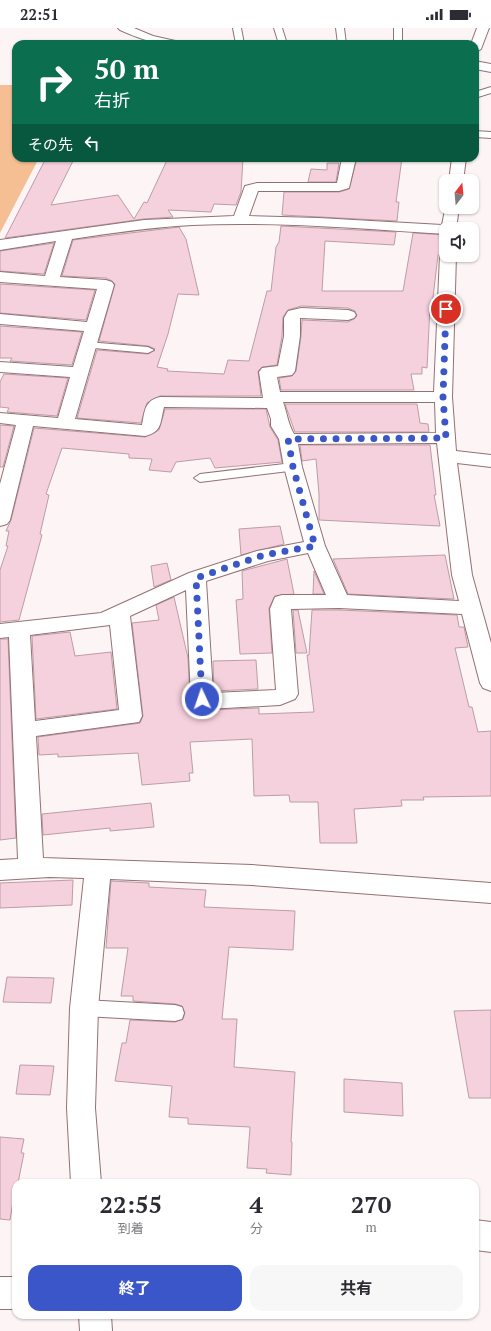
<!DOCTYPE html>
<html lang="ja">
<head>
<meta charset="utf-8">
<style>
	:root { --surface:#fff; --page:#f7f7f7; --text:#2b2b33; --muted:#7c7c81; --accent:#3a56c8 }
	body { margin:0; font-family:"PT Serif","Noto Sans JP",serif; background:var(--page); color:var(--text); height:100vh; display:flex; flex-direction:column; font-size:15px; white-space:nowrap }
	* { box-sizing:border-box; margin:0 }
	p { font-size:13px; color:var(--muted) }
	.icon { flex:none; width:22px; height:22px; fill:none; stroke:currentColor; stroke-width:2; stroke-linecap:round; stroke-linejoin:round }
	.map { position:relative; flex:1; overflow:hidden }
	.side { position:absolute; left:12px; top:1151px; width:467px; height:140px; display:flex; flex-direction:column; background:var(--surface); border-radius:12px; box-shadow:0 1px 3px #0004 }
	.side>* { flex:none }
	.banner { position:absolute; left:12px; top:12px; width:467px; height:122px; border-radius:12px; box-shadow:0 1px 3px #0004; background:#0b6e4f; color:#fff; overflow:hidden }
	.needle { width:26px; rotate:16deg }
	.controls { position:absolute; left:439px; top:146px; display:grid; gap:8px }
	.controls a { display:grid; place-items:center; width:40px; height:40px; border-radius:8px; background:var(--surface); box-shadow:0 1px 3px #0004; font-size:20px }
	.pin { position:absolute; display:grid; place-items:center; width:34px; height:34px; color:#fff; margin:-17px; border:2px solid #fff; border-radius:50%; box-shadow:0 1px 4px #0007 }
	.me { position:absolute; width:44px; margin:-22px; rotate:357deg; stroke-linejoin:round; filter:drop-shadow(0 0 3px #0008) }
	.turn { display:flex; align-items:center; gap:14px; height:84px; padding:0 16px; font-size:18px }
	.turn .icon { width:52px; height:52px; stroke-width:2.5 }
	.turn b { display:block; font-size:28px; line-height:34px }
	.then { display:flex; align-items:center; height:38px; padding:0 16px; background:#0003; gap:8px; font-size:15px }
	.eta { display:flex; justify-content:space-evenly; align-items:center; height:68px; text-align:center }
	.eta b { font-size:24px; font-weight:700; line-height:28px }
	.cta { display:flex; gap:8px; margin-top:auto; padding:8px 16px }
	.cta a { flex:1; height:46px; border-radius:12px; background:var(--accent); color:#fff; font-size:16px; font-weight:700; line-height:46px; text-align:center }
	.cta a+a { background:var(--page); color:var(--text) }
	.status { display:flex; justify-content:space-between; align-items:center; height:28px; padding:0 20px; background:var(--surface); direction:ltr }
	.status svg { height:11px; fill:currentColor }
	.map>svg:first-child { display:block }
</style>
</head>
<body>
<div class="status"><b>22:51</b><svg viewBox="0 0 49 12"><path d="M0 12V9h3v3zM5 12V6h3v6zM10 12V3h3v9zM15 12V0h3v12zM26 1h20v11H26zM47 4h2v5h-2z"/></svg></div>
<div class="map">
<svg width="491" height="1303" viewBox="0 0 491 1303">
	<rect width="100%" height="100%" fill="#fdf5f5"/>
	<!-- green -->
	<path fill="#f6bf93" d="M0,57H16V130H39L0,205Z"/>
	<!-- building -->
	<g fill="#f5d0dd" stroke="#bd9ca8">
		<path d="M46,130L74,131L51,177L118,167L134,191L144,174L147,175L168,130H243L241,164L236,177L214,176L211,184L168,182L173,189L144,191L5,210Z"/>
		<path d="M357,130H402L396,174H399L397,193L282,187L284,164H339L349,161Z"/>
		<path d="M327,135H339L336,154H308L311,141L327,142Z"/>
		<path d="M281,198L396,204L394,217L325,213L322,263H403L413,205L446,207V222L438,227L432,278H430L427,340L422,339V346H411L414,362H281L279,350L292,348L296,343L301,308L302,292L348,294L354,291L357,288L355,283L348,280L301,278L288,282L283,289L282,308L277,337L262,339L258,343L261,368H160L147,375L141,395L77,390L97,322L148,326L155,321L148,318L99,313L115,256L112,253L106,250L62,248L73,212L179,199L186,211L199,267L178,266L168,306L157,339L168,341L167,343L224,346L228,332L249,333L267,263H271L276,219L279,214Z"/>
		<path d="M54,215L44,246L0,243V223Z"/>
		<path d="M0,256L95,262L86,292L0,285Z"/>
		<path d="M0,298L82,304L72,337L10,333L12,330H0Z"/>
		<path d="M4,346L68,350L57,388L7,384L9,380L0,379V354Z"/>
		<path d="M285,376H417L420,395L428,396L429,404H295Z"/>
		<path d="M165,381H266L270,399L278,412L282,434L215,440L210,430L176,434L171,444L149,442L152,431L129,430V426L62,420L46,466L49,467L40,506L42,507L19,592L0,594V542L8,518H6L9,503H6L11,492L34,400L145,409L159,402Z"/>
		<path d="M0,397L14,398L3,439H0Z"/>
		<path d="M300,417H430L436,467H434L440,498L319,492V466L316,431L302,433Z"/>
		<path d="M280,498L284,516L241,527L239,501Z"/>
		<path d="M445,527L454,571L348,566L333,531Z"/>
		<path d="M287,531L294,566L275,568L269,580L272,625L240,626L236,572L243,571L242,543Z"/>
		<path d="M167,535L171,552L154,559L151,538Z"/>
		<path d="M314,543L324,566H313Z"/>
		<path d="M174,569L188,630L190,671L194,677L208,682L259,680V686L314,684L307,627H309L312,582H339L457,587L459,599H464L468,619L455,620L469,679H472L478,704L491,703V768L423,769L424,772H401L402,778L354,781L357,815H320L318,774H290L289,767L254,768L252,711L190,714L193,745H189L190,753L142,757L138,725L58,729V726L39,727L38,709L140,695L143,688L132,595L159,592L156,577Z"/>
		<path d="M293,582H298L307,625H296Z"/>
		<path d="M70,604L75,628L111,624L117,681L36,691L32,608Z"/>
		<path d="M0,611H8L16,810L0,812Z"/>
		<path d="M256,632L258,661L214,663L213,633Z"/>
		<path d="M151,775L154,799L110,803V800L43,807L42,786Z"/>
		<path d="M73,852L72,877L0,880V855Z"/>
		<path d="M111,853L149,855V859L206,862L204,879L295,883L293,922L229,919L222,991H237L234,1039L295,1044L291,1114H292L291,1147L266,1145L267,1141L247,1140L250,1099L188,1096V1090L169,1089L172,1058L115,1053L122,1015H126L130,992L175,994L183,991L185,985L182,978L175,976L133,973V968H121L128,920H106Z"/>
		<path d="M7,949L54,950L51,975L3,974Z"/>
		<path d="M491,982V1070H469L454,983Z"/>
		<path d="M20,1037L54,1038L50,1067L16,1066Z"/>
		<path d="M344,1051L402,1055L403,1088L344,1084Z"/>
		<path d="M0,1109L24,1111L21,1125H24L18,1155H16L10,1192L0,1191Z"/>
	</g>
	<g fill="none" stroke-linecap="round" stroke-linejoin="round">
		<!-- lane casing -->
		<g stroke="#937172" stroke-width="2">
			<g id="lane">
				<path d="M233,0H241L244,16H236Z"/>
				<path d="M274,0H282L287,16H279Z"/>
				<path d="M336,0H344L346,16H338Z"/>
				<rect x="394" y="0" width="8" height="16"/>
				<path d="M491,59V65L475,70V64Z"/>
				<path d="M475,103L491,104V110L475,109Z"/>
				<path d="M87,314L148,319L154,322L148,325L83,319L81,317L83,315Z"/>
				<path d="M293,435L297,436L299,439L297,442L200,454L194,450L200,446Z"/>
				<path d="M84,972L175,977L182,979L184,985L182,991L175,993L84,988L77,986L75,980L77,974Z"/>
			</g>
		</g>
		<!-- street casing -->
		<g stroke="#937172" stroke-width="2">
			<g id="street">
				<path d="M118,0H134L153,8L180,14L182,16C155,16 145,13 120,2Z"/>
				<path d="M477,0H489L481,21L475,25V16H471Z"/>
				<path d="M475,33L491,36V44L475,41Z"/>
				<path d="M342,130H356L349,160L339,163H258L249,188L319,190L442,197L446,177V179H459L456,201H446V206C362,201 277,193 192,197C152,199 112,205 72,211L60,249L106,252L112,254L114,257L75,391L142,397C145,383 144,373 160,369L263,370L259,344L262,340L278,338L284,308V290L288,283L301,280L348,282L354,284L356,287L354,290L348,292L300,290V308L295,343L292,347L277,349L280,364H434L440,227L446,223V227H456L452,369L456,423L491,427V439L457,435L472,547L491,615V663L483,660L480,655L462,586L339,580L291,581L298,666L295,671L280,677L208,681L194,676L191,671L186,562L130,588L142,688L139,694L36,708L43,830L252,837L491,855V875L252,857L110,851L98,980L95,1080L101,1155H71L67,1080L70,980L84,850L49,849L0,852V832L18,831L9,609L0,610V596L101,585L189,545L257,523L304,514L284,439L279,411L271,398V391L267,380L164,379C160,395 162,404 145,408L33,398L10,492L7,496L0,498V456L16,397L0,395V385L58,390L70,349L0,344V334L73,339L84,303L0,296V286L87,294L97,261L0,254V244L45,248L56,213L0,222V212L144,192L234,188L245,158L257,155H337ZM283,374H435L436,405L294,406C288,396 287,385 283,374ZM437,415L452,547L459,573L347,567L325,518L302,439L298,416ZM308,525L326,567H282L275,569L270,581L276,662L213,665L206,553L268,533ZM110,597L119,682L35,693L30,607Z"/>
				<path d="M452,130H466L463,153H449Z"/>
				<path d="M475,1192L491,1194V1224L475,1222Z"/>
				<rect x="0" y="1249" width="16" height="32"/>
				<path d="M79,1287H111L112,1303H80Z"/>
			</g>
		</g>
		<!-- lane -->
		<use href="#lane" fill="#fff" fill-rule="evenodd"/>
		<!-- street -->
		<use href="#street" fill="#fff" fill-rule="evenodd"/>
	</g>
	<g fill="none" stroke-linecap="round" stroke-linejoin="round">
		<!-- route -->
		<path stroke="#3a56c8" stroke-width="7" stroke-dasharray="0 12.6" d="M202,671L196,550L264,527L315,518L293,439L288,411L446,410L443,369L446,281"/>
	</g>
</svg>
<div class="controls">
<a><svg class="needle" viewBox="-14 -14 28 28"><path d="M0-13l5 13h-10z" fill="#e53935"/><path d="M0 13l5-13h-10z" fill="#7c7c81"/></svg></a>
<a><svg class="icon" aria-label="sound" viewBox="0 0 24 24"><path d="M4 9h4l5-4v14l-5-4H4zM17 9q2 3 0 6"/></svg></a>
</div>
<div class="pin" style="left:446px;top:281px;background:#d93025"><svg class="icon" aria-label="arrive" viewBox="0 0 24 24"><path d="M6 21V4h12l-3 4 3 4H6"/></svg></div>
<svg class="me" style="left:202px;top:671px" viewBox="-20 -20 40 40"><circle r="17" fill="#3a56c8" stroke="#fff" stroke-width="3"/><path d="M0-11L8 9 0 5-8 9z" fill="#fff"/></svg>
<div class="banner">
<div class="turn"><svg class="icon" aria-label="right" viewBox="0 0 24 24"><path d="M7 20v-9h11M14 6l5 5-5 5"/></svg><div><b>50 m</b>右折</div></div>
<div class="then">その先<svg class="icon" aria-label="left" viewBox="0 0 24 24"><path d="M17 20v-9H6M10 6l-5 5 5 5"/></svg></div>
</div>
<section class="side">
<div class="eta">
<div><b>22:55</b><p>到着</p></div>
<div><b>4</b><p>分</p></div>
<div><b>270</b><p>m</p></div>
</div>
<div class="cta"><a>終了</a><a>共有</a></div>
</section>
</div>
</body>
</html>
